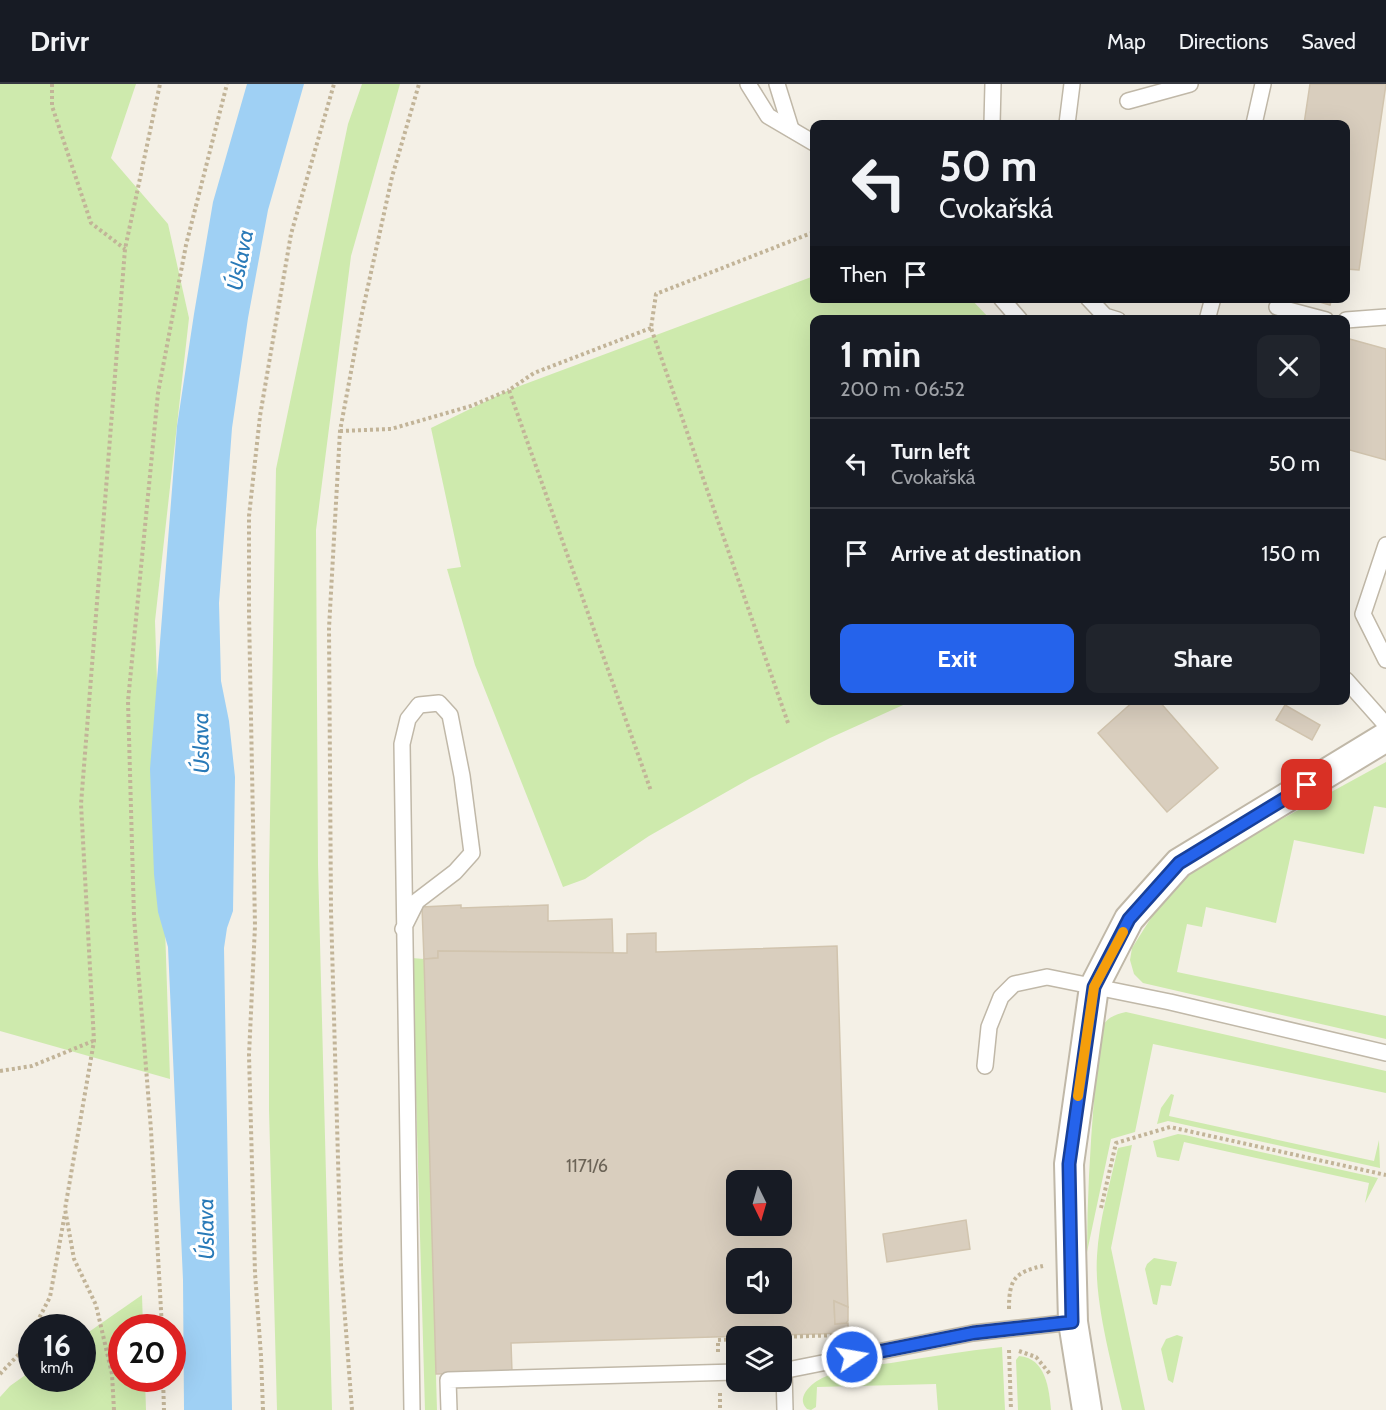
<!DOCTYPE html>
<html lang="en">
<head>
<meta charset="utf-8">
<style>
	:root { --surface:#171b24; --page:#20242c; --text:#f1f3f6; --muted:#9ea1a6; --line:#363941; --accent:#2563eb }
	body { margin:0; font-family:Cabin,sans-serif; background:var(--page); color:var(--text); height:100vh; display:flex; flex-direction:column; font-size:22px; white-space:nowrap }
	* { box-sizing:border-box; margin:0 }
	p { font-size:20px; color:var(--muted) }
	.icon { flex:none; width:33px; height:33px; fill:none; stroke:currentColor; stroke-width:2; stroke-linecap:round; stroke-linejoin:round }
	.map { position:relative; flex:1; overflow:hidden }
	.sheet { position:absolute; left:810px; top:231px; width:540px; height:390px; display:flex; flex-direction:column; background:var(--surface); border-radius:12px; box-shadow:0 6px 24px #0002 }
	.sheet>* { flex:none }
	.hud { position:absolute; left:810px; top:36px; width:540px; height:183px; border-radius:12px; box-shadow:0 6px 24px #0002; background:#171b24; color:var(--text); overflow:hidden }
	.needle { width:39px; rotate:175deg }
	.fabs { position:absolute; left:726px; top:1086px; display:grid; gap:12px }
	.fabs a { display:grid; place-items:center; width:66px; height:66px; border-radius:12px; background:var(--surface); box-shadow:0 6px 24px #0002; font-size:30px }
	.speed { position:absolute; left:18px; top:1230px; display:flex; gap:12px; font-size:30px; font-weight:700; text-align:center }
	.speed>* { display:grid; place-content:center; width:78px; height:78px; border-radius:50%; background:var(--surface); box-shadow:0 6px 24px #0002; line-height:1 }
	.speed small { font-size:15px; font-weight:400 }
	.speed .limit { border:9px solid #d22; background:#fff; color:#111 }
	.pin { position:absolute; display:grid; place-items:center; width:51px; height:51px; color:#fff; margin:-26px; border-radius:12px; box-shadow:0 3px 9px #0006 }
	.me { position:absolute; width:66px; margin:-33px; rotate:78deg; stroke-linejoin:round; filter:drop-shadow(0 0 4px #0008) }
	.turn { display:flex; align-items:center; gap:21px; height:126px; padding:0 30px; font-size:27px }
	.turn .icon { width:78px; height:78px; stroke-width:2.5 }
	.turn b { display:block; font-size:42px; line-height:51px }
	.then { display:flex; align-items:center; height:57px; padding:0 30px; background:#0003; gap:12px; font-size:22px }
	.round { display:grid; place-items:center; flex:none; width:63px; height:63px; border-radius:12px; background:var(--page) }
	.headline { display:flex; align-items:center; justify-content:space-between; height:102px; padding:0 30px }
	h1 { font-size:36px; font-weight:700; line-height:45px }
	.cta { display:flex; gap:12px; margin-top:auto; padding:12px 30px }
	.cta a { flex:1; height:69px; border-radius:12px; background:var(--accent); color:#fff; font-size:24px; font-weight:700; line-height:69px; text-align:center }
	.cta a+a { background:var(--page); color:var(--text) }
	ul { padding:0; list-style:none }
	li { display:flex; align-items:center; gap:18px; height:90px; padding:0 30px; border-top:2px solid var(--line) }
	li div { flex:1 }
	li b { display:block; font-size:22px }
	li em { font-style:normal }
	header { display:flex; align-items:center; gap:36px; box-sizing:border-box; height:84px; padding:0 30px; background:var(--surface); border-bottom:2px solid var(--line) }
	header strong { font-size:28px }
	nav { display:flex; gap:33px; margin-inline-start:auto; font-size:21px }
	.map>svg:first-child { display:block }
</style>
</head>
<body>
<header>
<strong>Drivr</strong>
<nav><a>Map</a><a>Directions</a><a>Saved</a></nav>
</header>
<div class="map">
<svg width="1386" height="1326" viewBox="0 0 1386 1326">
	<rect width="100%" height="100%" fill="#f4f0e6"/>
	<!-- green -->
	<g fill="#ceeaad">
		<path d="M0,0H136L111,74L168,140L189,234L155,537L170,995L0,947Z"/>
		<path d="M362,0H400L351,172L316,446L318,780L332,1326H277L269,1026V792L276,385L348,40Z"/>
		<path d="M814,192V214L971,215L990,235L814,236V616L912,617L830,654L751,694L649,752L585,795L563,803L475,581L447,485L461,483L431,344L509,306Z"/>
		<path d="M1386,678V724L1374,722L1364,770L1294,756L1276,839L1206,823L1202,843L1187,840L1177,888L1386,932V955L1143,899L1134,890L1130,876L1132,864L1156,826L1181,795L1218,770Z"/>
		<path d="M412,874L424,875L437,1326H425Z"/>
		<path d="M1126,928L1386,987V1009L1153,960L1135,1048L1111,1055L1087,1168C1087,1117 1090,1066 1094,1015C1095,991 1095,964 1103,942C1107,933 1117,930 1126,928Z"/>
		<path d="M1171,1010L1174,1011L1169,1032L1374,1077L1379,1056L1380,1084L1168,1037L1157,1040L1161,1024Z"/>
		<path d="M1178,1050L1185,1051L1378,1094L1365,1119L1369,1099L1184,1058L1179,1077L1157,1073L1153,1057Z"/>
		<path d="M1132,1061L1111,1164L1145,1326H1122C1112,1280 1094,1218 1097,1172C1099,1136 1110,1100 1118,1064Z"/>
		<path d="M1154,1174L1177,1178L1171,1202L1161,1201L1157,1221L1153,1220L1145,1185L1147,1180Z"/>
		<path d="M142,1211L143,1243L122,1244V1294L145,1295L146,1326H0V1313L10,1302L31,1287L32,1294H82L83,1252Z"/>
		<path d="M1177,1251L1183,1253L1173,1299L1168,1296L1161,1265L1166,1255Z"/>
		<path d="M1002,1263L1005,1326H938L936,1300L817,1303L816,1323L811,1326L807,1325C794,1312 815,1296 827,1292C847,1284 870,1282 891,1279C928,1273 965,1267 1002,1263Z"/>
		<path d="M1019,1272C1046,1274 1049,1305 1051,1326H1018L1016,1276Z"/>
	</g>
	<!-- water -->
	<path fill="#9fd0f4" d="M247,0H304L268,126L248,234L232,344L219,519L221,597L229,637L235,693L233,827L227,844L224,864L232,1326H184L183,1196L168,863L158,828L154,790L150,685L177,342L194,230L213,118Z"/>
	<!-- building -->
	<g fill="#d9cebe" stroke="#d1c4ae" stroke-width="1.5" fill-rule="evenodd">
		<path d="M1310,0H1386L1359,186L1346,185V40H1304Z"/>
		<path d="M1306,214H1332L1330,221Z"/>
		<path d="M1346,254L1386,265V376L1346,365Z"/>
		<path d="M1135,616H1158L1218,684L1167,728L1098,649Z"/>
		<path d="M1285,621L1320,641L1312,656L1276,636Z"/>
		<path d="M461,821V824L548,821V837L612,835L613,869L438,867V874L424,875L422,823Z"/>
		<path d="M656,849V868L837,862L848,1223L834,1217L835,1240L848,1239V1249L511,1259L512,1288L436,1290L424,875L438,874V867L627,869V850ZM736,1096H782V1142H736ZM736,1174H782V1220H736Z"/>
		<path d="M966,1136L970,1165L887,1178L883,1150Z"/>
		<path d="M834,1217L848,1223V1237L846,1239L835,1240Z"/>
	</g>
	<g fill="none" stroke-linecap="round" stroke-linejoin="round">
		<!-- service casing -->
		<g stroke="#c0b8a8" stroke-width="18">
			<g id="service">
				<path d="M748,0L768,32L814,59"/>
				<path d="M777,0L791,45"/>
				<path d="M1128,17L1190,0"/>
				<path d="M992,40L993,0"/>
				<path d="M1067,40L1072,0"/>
				<path d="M1254,40L1263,0"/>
				<path d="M1001,214L1020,236"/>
				<path d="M1088,214L1105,232L1118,236"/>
				<path d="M1277,223L1326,236"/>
				<path d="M1207,236L1213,214"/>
				<path d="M1346,236L1386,233"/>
				<path d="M1386,461L1363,530L1386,576"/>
				<path d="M1346,596L1386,641"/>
				<path d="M403,845L417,817L455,788L472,769L462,692L450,631L439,619L419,621L408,635L402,660L412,1326"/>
				<path d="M985,982L989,943L1001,913L1014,900L1047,893L1170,918L1386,969"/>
				<path d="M782,1287L973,1249L1073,1238"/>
				<path d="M784,1287L785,1326"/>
				<path d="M449,1326L448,1296L736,1288"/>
			</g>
		</g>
		<!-- minor casing -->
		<g stroke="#c0b8a8" stroke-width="32">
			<path id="minor" d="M1087,1326L1073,1238L1069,1080L1094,903L1129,835L1179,779L1386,653"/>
		</g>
		<!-- path -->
		<g stroke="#c2b498" stroke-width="4" stroke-dasharray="3 3" stroke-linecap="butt">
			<path d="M52,0V22L91,139L125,165"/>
			<path d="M651,244L534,289L509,306L651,707"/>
			<path d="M340,347L391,345L471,322L509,306"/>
			<path d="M788,639L651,244L656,210L814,148"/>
			<path d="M0,987L32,982L93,957"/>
			<path d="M1101,1124L1116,1059L1170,1043L1386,1091"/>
			<path d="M1009,1225C1009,1196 1014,1188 1043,1182"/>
			<path d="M34,1244L50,1213L65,1129"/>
			<path d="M162,1244L151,1046L134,833L128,617L158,309L186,161L227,0"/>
			<path d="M782,1253L840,1251"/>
			<path d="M1009,1266L1011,1326"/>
			<path d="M1019,1267L1036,1273L1050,1290"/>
			<path d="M718,1268V1256L736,1255"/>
			<path d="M0,1290L22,1267L32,1248"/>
			<path d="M163,1294L164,1326"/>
			<path d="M720,1309V1326"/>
			<path d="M114,1326L112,1290L96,1221L74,1175L65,1125L94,957L81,720L125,165L160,0"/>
			<path d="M263,1326L261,1272L255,1189L249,971L255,842L249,529V432L260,332L291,150L334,0"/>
			<path d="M352,1326L341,1181L331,827L329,544L340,347L361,234L392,93L419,0"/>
		</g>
		<!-- service -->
		<use href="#service" stroke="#fff" stroke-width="15"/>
		<!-- minor -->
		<use href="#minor" stroke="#fff" stroke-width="28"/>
	</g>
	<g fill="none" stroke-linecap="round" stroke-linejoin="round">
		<!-- route casing -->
		<g stroke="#184099" stroke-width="15">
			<path id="route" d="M852,1273L973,1249L1072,1238L1069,1080L1094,903L1129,835L1179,779L1307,701"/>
		</g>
		<!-- route -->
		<use href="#route" stroke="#2563eb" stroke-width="10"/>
		<!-- slow -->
		<path stroke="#f59e0b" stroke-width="10" d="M1078,1012L1094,903L1123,848"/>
	</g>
	<g text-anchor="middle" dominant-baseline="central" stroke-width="6" stroke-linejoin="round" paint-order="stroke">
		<!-- number labels -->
		<g font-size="18" fill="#6c6457">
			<text x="587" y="1082">1171/6</text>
		</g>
		<!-- water labels -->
		<g font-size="22" font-style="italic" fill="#297ab8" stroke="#fff">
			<text transform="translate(240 176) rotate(-79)">Úslava</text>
			<text transform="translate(201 659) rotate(-91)">Úslava</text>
			<text transform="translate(206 1145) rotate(-91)">Úslava</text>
		</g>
	</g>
</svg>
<div class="fabs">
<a><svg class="needle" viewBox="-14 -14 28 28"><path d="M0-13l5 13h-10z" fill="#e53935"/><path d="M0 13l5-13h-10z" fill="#9ea1a6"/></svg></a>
<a><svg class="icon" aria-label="sound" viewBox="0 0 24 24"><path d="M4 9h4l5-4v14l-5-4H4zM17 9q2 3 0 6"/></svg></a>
<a><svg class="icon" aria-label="layers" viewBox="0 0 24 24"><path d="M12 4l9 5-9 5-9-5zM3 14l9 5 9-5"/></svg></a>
</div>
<div class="speed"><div>16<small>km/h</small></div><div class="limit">20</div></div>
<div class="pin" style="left:1307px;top:701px;background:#d93025"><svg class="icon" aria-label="arrive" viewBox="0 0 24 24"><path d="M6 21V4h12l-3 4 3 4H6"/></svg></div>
<svg class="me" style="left:852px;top:1273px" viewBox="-20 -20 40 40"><circle r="17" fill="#2563eb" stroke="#fff" stroke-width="3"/><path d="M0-11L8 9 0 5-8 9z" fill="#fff"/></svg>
<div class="hud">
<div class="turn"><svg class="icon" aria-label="left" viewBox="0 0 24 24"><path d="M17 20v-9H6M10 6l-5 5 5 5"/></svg><div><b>50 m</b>Cvokařská</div></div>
<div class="then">Then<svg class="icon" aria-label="arrive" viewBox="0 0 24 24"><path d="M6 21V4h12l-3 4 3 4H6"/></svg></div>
</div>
<section class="sheet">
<div class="headline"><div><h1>1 min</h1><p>200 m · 06:52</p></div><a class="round"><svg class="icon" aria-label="close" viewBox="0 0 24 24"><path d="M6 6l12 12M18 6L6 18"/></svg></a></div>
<ul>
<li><svg class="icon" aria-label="left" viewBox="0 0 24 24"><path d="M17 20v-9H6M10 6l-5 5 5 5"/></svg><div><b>Turn left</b><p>Cvokařská</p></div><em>50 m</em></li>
<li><svg class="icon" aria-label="arrive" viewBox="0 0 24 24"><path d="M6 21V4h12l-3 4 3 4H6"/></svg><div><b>Arrive at destination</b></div><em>150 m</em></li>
</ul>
<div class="cta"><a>Exit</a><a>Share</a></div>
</section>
</div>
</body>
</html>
